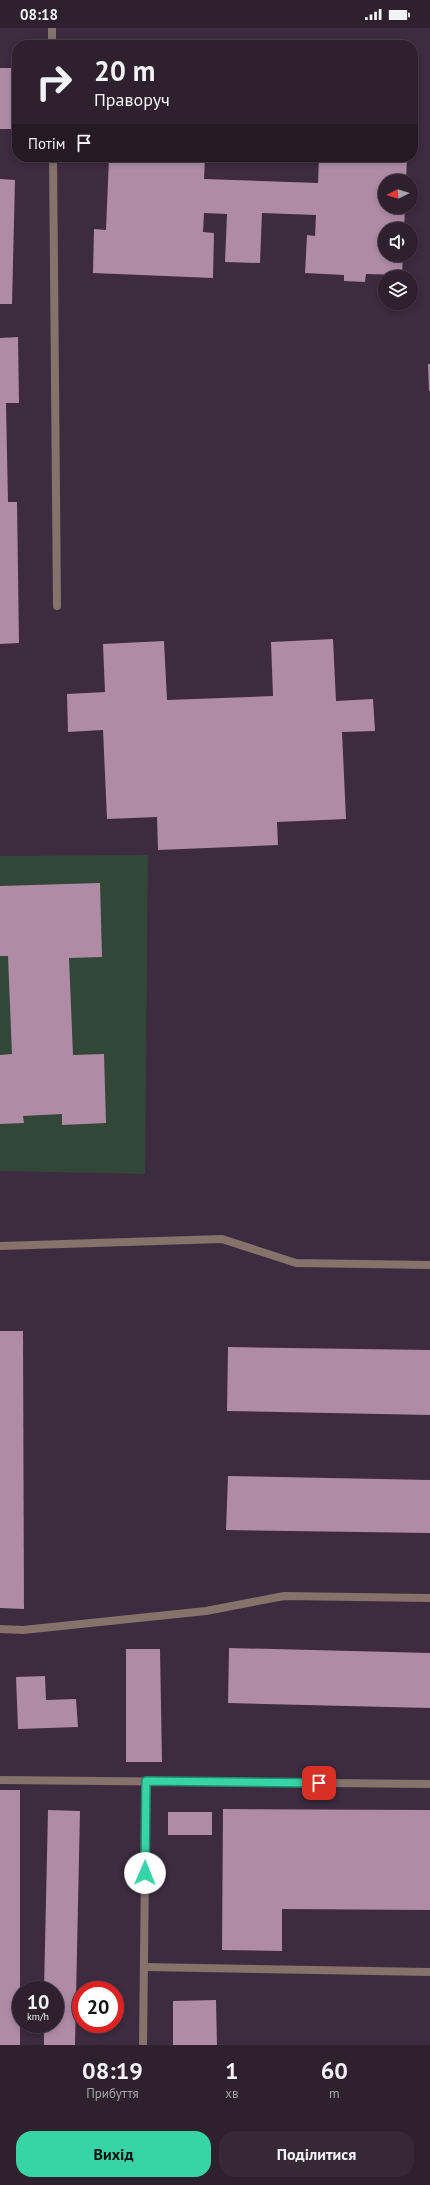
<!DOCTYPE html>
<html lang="uk">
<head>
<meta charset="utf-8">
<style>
	:root { --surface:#2e202f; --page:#362837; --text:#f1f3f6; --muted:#a7a3aa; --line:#493e4b; --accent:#36d4a7 }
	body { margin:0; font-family:"PT Sans",sans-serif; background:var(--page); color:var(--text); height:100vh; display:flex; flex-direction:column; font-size:15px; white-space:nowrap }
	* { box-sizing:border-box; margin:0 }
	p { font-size:13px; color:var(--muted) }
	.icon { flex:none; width:22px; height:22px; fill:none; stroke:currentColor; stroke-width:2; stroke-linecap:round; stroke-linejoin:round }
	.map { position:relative; height:2017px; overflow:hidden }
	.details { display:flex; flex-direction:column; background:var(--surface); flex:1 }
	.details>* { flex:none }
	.guide { position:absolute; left:12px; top:12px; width:406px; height:122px; border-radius:16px; box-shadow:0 2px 6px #0003,0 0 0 1px var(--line); background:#2e202f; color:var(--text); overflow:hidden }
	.needle { width:26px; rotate:265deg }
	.fabs { position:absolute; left:378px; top:146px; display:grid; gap:8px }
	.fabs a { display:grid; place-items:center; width:40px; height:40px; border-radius:50%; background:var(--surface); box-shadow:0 2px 6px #0003,0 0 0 1px var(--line); font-size:20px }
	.speed { position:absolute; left:12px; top:1953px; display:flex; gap:8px; font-size:20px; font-weight:700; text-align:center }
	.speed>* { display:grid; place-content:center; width:52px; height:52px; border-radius:50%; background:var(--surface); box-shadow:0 2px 6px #0003,0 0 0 1px var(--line); line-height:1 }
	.speed small { font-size:10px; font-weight:400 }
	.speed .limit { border:6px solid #d22; background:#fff; color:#111 }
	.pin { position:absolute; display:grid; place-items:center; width:34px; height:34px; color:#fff; margin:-17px; border-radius:8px; box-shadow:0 2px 6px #0006 }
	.me { position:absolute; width:44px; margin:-22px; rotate:1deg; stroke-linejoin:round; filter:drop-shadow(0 0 3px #0008) }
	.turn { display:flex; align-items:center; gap:14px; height:84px; padding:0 16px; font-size:18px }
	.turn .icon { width:52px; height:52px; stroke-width:2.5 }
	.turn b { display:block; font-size:28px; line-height:34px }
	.then { display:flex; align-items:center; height:38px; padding:0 16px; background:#0003; gap:8px; font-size:15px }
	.eta { display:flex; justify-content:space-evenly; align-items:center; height:68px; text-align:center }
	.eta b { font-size:24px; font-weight:700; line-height:28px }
	.action { display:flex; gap:8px; margin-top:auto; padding:8px 16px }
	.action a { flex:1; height:46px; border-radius:16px; background:var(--accent); color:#111; font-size:16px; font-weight:700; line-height:46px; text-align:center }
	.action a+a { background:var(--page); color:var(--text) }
	.status { display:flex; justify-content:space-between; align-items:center; height:28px; padding:0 20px; background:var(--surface); direction:ltr }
	.status svg { height:11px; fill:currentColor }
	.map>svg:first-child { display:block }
</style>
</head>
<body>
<div class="status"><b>08:18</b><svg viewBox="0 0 49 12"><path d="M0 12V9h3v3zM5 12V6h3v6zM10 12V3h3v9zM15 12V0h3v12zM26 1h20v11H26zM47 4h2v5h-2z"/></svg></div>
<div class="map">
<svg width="430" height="2017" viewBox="0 0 430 2017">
	<rect width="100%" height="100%" fill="#3d2b3f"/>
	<!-- green -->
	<path fill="#324737" d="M148,827L145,1146L0,1143V828Z"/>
	<!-- building -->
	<g fill="#af8ba5">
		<path d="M0,40H17L16,101H0Z"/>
		<path d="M109,129H205L204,151L318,155L319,129H407L406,153H385V179H405L404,201H385V227H403L402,247L366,246L365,254L344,253V247L305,245L307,207L315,208L316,187L262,185L260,235L225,234L227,186L204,185L203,204L214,205L213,250L93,245L94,201L106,202Z"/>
		<path d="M0,151L15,152L12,276H0Z"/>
		<path d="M18,309L19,375H6L8,474H17L19,615L0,616V310Z"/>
		<path d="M428,336H430V363H429Z"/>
		<path d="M333,611L336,673L373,671L375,703L342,704L346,791L277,794L278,817L158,822L157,789L107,791L103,702L68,704L67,666L105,664L103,616L164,613L167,672L273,668L271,614Z"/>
		<path d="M100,855L102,929L69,930L73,1027L104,1026L106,1095L62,1097V1086L23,1088L24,1095L0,1096V1027L12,1026L8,928H0V858Z"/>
		<path d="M0,1303H23L24,1581L0,1580Z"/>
		<path d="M228,1319L430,1322V1387L227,1383Z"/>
		<path d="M228,1448L430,1452V1505L226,1502Z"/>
		<path d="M229,1620L430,1625V1680L228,1675Z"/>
		<path d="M126,1621H160L162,1734H126Z"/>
		<path d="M45,1648L46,1672L76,1671L78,1699L18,1701L16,1649Z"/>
		<rect x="0" y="1762" width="20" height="255"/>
		<path d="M223,1781L430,1782V1882L282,1881V1923L222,1922Z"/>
		<path d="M48,1782L80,1783L75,2017H44V1996H55V1962H44Z"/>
		<rect x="168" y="1784" width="44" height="23"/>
		<path d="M216,1972L217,2017H173V1973Z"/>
	</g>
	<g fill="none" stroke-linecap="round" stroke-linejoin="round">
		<!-- lane -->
		<g stroke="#84726b" stroke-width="8">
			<path d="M52,0V17"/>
			<path d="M53,129L57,578"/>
			<path d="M0,1218L222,1211L296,1235L430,1237"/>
			<path d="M0,1601L23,1602L206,1583L284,1568L430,1570"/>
			<path d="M0,1752L430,1756"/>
			<path d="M144,1939L430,1944"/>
			<path d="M143,2017L146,1753"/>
		</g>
	</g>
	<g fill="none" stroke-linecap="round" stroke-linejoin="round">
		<!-- route casing -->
		<g stroke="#238a6d" stroke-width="10">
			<path id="route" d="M145,1845L146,1753L319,1755"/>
		</g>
		<!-- route -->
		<use href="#route" stroke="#36d4a7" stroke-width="7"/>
	</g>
</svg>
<div class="fabs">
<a><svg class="needle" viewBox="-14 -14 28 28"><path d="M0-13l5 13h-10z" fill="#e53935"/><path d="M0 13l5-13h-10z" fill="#a7a3aa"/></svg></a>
<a><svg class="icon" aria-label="sound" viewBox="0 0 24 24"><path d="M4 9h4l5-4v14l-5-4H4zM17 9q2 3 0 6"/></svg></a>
<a><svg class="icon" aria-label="layers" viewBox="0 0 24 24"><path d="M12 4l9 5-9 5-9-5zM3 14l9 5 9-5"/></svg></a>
</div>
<div class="speed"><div>10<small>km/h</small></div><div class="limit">20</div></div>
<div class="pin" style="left:319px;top:1755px;background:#d93025"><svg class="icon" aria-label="arrive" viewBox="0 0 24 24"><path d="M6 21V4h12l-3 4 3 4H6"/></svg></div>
<svg class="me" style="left:145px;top:1845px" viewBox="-20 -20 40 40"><circle r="19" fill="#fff"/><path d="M0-13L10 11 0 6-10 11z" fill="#36d4a7"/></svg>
<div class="guide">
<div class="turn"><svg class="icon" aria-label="right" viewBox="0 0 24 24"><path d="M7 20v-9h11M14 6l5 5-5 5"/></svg><div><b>20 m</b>Праворуч</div></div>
<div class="then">Потім<svg class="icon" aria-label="arrive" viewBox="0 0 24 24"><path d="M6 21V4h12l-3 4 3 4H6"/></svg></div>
</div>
</div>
<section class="details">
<div class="eta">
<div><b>08:19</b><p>Прибуття</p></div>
<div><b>1</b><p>хв</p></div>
<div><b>60</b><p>m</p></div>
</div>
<div class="action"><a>Вихід</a><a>Поділитися</a></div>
</section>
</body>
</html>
